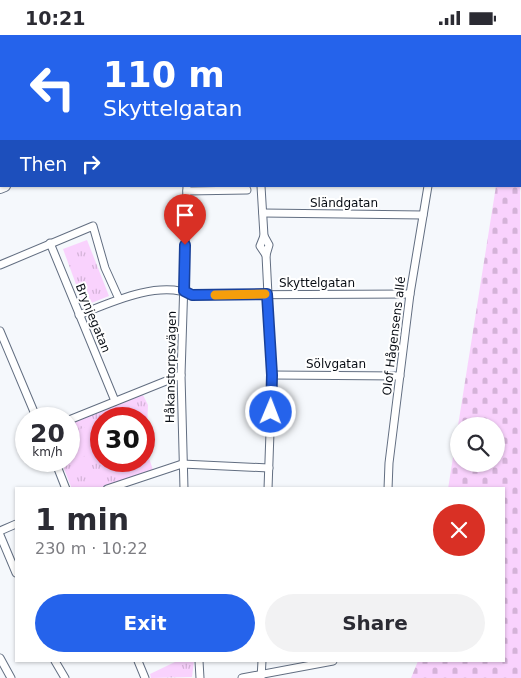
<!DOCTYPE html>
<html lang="en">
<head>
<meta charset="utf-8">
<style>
	:root { --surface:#fff; --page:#f2f2f3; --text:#2b2b33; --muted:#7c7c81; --accent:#2563eb }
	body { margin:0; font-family:"DejaVu Sans",sans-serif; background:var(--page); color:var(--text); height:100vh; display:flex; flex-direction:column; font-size:19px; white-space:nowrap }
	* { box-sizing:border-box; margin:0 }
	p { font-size:16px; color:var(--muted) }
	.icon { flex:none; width:28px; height:28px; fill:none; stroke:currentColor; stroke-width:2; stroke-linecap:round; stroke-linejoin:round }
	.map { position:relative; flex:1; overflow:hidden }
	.side { position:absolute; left:15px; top:452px; width:490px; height:175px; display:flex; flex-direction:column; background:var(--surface); border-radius:0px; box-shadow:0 1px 4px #0004 }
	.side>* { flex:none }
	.banner { position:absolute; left:0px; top:0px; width:521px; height:152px; box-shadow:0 1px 4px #0004; background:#2563eb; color:#fff; overflow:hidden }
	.tools { position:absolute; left:450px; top:382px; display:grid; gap:10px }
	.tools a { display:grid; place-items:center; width:55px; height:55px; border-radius:50%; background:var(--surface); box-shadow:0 1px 4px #0004; font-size:25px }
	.speed { position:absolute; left:15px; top:372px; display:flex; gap:10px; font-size:25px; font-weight:700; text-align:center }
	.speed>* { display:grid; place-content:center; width:65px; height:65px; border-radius:50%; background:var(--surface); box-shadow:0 1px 4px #0004; line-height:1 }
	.speed small { font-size:12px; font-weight:400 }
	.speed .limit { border:8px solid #d22; background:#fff; color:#111 }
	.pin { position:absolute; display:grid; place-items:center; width:42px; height:42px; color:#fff; margin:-51px -21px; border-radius:50% 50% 50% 0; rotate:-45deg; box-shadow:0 0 5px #0007 }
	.pin .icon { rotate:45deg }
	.me { position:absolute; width:55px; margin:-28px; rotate:1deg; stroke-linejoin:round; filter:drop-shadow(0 0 4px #0008) }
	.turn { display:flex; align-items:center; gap:18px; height:105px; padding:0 20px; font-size:22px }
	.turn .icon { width:65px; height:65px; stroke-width:2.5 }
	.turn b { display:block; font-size:35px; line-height:42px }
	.then { display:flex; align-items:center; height:48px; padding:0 20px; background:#0003; gap:10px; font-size:19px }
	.round { display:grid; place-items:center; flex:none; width:52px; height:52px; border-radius:26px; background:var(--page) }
	.overview { display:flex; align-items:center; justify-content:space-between; height:85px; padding:0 20px }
	h1 { font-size:30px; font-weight:700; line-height:38px }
	.button { display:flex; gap:10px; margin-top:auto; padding:10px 20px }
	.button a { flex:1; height:58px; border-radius:30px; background:var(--accent); color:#fff; font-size:20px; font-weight:700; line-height:58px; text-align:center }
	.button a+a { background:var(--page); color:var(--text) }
	.status { display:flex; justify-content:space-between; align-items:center; height:35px; padding:0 25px; background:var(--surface); direction:ltr }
	.status svg { height:14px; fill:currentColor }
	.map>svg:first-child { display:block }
</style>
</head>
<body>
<div class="status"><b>10:21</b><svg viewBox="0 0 49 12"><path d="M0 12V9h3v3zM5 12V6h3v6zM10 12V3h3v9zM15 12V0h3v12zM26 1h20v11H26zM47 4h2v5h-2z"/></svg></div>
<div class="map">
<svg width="521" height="643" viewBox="0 0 521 643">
	<defs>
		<pattern id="cemetery-stones" width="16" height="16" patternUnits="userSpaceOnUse" patternTransform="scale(1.25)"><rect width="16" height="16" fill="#f9d2fd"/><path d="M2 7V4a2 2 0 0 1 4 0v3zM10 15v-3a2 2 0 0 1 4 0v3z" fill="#d4b3d8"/></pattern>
		<pattern id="park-tufts" width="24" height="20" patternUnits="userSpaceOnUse" patternTransform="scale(1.25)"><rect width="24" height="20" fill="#f9d2fd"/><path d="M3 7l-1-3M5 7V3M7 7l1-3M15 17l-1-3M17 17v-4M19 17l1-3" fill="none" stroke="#d4b3d8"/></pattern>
	</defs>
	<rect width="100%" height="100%" fill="#f5f8fc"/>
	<!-- cemetery -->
	<path fill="url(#cemetery-stones)" fill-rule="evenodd" d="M520,72L521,643H411L418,626H504V454H448L496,151H520ZM459,391H496V429H459Z"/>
	<!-- park -->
	<g fill="url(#park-tufts)" fill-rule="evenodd">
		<path d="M87,205L109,261L84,271L63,214Z"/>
		<path d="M143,360L148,370L146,414L153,435L100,454H72L61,426H69V388ZM101,384H144V426H101Z"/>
		<path d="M177,626H194L192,642L151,643L150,639Z"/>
	</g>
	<!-- pitch -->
	<path fill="#f9d2fd" d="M101,385V414L75,425L69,411V399Z"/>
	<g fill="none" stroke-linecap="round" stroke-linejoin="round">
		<!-- street casing -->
		<g stroke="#626e81" stroke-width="9">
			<g id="street">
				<path d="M177,0V1"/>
				<path d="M122,1L126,0"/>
				<path d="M0,37L1,36"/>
				<path d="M0,67L1,70"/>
				<path d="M261,151L264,201L260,211L266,220"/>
				<path d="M187,156L247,155"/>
				<path d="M263,178L423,180"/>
				<path d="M264,201L269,210L266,220L272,340L268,454"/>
				<path d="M50,208L115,366"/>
				<path d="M0,230L93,191L105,233L119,264"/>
				<path d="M79,280C109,268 160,244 192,260L410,259"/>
				<path d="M0,296L37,384"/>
				<path d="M272,340L400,341"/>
				<path d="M69,385L181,340"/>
				<path d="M55,426L66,454"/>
				<path d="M107,454L182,429L269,433"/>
				<path d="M184,454L181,340L187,151"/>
				<path d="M388,454L389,428L410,259L428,151"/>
				<path d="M0,496L16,489"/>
				<path d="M0,500L16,538"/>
				<path d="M0,623L11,643"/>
				<path d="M55,626L65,643"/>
				<path d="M138,626L145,643"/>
				<path d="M199,626L200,643"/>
				<path d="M242,643L333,626"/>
				<path d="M261,643L262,626"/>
			</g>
		</g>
		<!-- secondary casing -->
		<g stroke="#626e81" stroke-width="12">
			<g id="secondary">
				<path d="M520,39H521"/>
				<path d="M520,53H521"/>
				<path d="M0,140L1,139"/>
				<path d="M0,153L5,151"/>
			</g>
		</g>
		<!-- street -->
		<use href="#street" stroke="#fff" stroke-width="7"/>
		<!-- secondary -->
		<use href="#secondary" stroke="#fff" stroke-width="10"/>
	</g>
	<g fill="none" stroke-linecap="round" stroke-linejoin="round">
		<!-- route casing -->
		<g stroke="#184099" stroke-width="12">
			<path id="route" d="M185,210L184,256L192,260L267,259L272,340L271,377"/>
		</g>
		<!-- route -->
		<use href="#route" stroke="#2563eb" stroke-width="9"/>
		<!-- slow -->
		<path stroke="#f59e0b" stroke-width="9" d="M215,260L265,259"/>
	</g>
	<g text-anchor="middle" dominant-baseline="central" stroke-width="4" stroke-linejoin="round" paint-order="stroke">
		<!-- street labels -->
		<g font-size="12" fill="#080d14" stroke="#fff">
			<text x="344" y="168">Sländgatan</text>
			<text x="317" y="248">Skyttelgatan</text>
			<text transform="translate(93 283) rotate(68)">Brynjegatan</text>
			<text transform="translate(394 301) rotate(-83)">Olof Hågensens allé</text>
			<text x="336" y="329">Sölvgatan</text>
			<text transform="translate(171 332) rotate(-89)">Håkanstorpsvägen</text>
		</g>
	</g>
</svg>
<div class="tools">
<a><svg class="icon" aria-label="search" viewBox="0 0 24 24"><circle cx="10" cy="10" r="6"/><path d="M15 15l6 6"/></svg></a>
</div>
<div class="speed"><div>20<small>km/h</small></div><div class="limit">30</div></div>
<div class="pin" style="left:185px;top:210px;background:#d93025"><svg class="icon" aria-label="arrive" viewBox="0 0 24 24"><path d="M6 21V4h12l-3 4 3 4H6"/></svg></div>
<svg class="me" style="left:271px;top:377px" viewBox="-20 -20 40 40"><circle r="17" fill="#2563eb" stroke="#fff" stroke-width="3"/><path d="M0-11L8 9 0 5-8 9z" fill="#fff"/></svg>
<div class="banner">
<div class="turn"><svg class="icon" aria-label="left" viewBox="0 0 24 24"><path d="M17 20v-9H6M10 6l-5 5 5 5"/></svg><div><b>110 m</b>Skyttelgatan</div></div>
<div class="then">Then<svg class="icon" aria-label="right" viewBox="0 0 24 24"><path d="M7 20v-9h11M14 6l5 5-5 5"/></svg></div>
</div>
<section class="side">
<div class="overview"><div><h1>1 min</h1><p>230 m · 10:22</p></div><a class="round" style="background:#d93025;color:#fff"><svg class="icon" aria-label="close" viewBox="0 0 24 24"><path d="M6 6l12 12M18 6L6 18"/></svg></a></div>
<div class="button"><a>Exit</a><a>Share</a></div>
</section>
</div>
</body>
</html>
